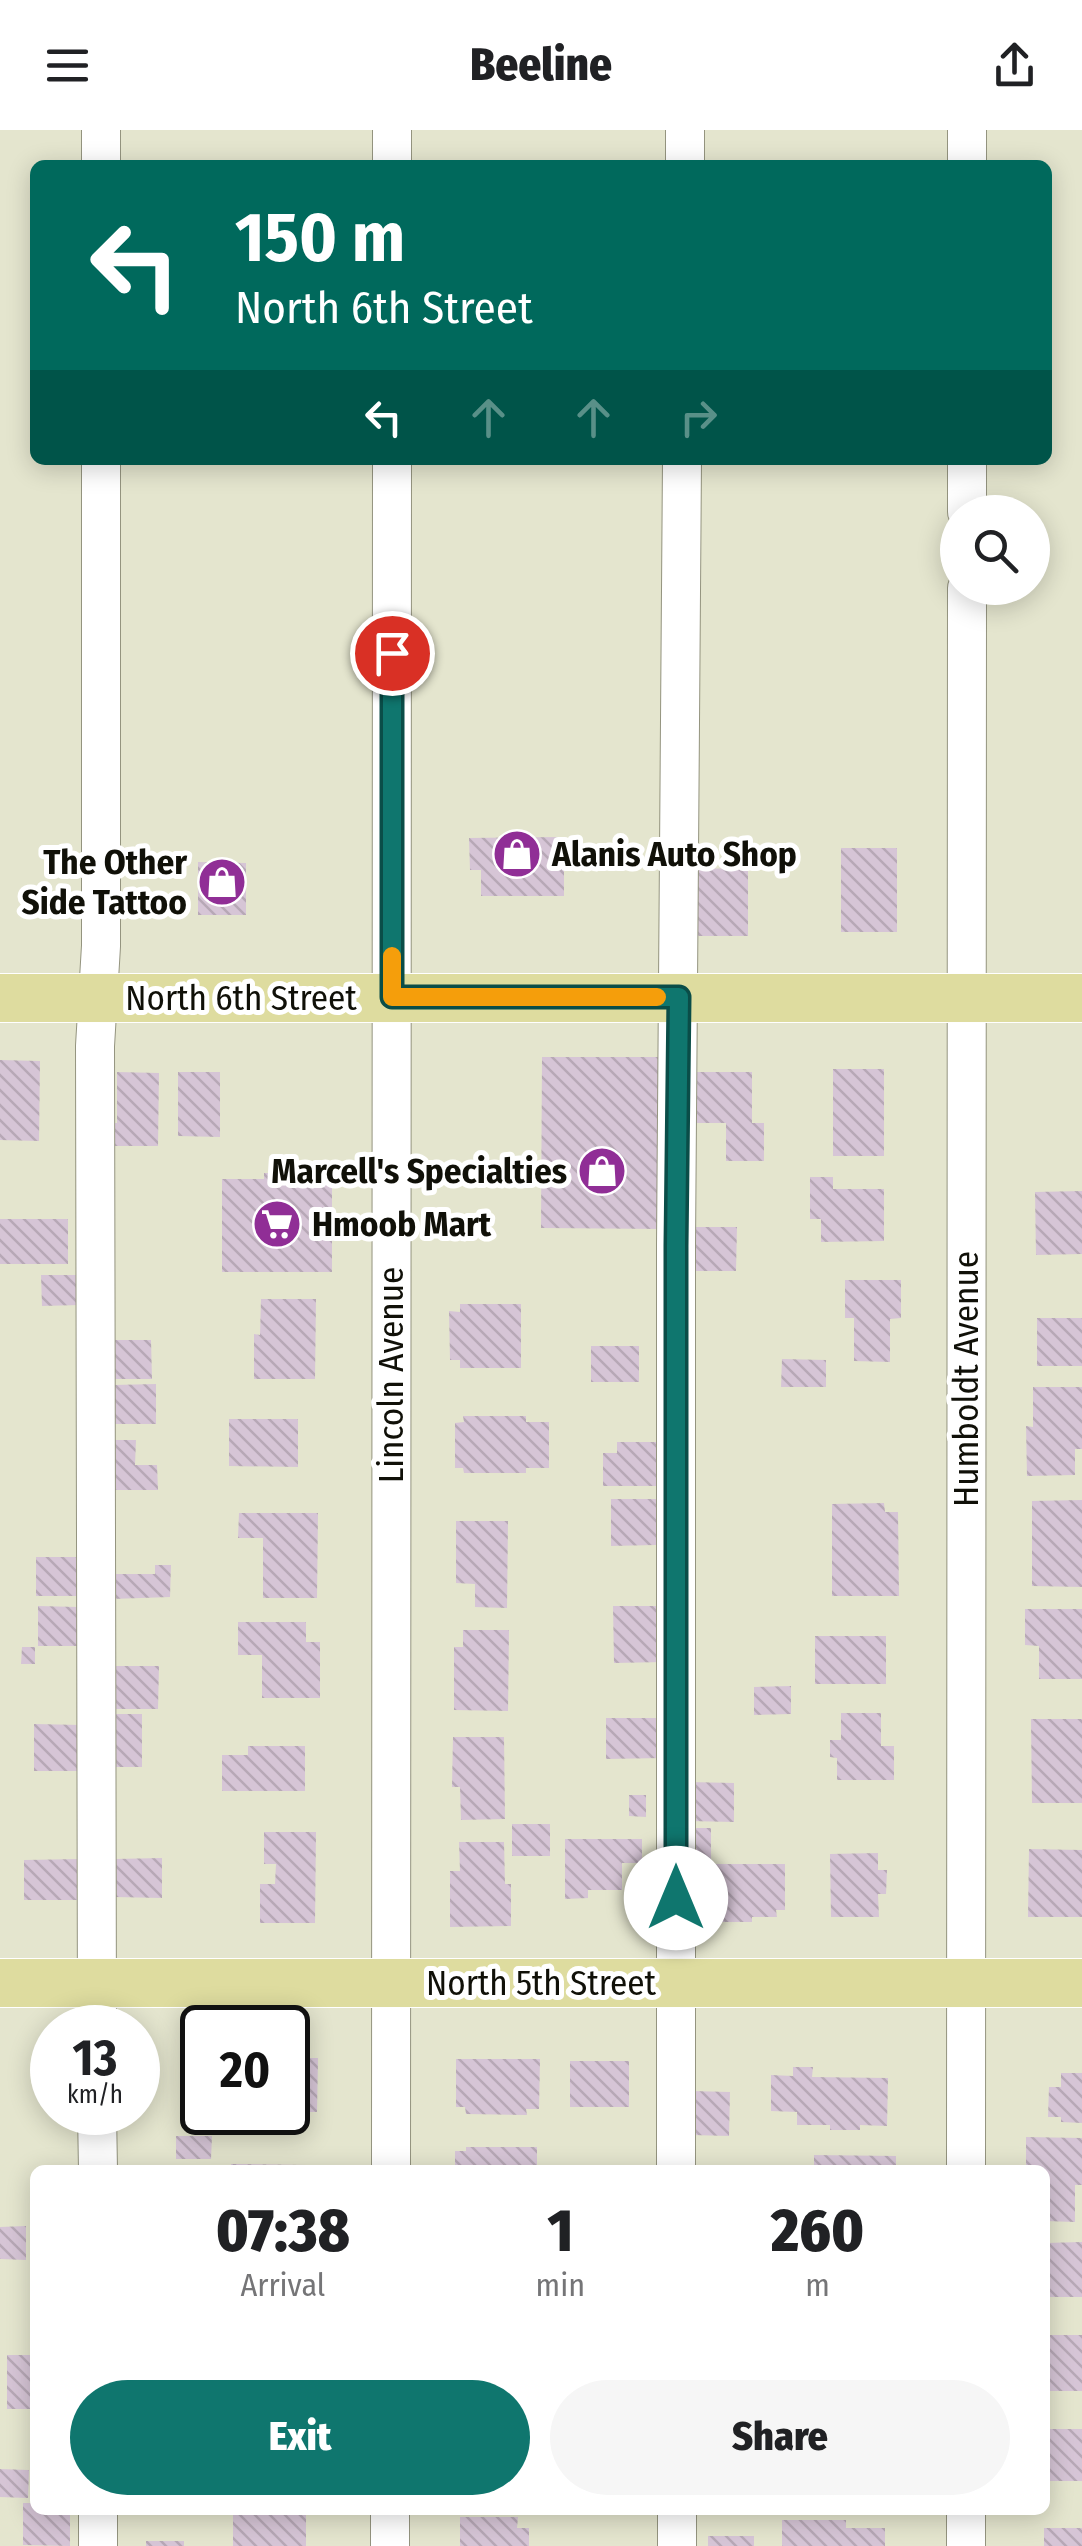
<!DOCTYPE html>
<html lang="en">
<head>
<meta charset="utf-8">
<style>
	:root { --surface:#fff; --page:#f6f6f6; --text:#202124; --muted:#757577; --accent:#0f766e }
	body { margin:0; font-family:"Fira Sans Condensed",sans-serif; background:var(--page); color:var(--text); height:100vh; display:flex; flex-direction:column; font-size:38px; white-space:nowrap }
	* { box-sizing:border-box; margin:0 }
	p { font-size:32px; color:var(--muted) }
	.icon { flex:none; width:55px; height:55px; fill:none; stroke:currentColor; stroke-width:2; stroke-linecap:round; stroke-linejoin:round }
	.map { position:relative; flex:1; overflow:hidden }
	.panel { position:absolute; left:30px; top:2035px; width:1020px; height:350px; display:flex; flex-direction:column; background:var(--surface); border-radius:15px; box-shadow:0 5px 25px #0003 }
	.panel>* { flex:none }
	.hud { position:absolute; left:30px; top:30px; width:1022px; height:305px; border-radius:15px; box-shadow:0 5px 25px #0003; background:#00695c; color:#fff; overflow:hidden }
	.tools { position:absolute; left:940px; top:365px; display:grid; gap:20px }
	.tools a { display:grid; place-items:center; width:110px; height:110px; border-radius:50%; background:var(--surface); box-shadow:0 5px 25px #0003; font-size:50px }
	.speed { position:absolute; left:30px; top:1875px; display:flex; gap:20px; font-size:50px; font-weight:700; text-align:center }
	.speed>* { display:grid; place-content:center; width:130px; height:130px; border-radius:50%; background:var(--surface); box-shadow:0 5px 25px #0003; line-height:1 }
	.speed small { font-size:25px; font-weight:400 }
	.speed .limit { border:5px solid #111; border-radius:15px; background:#fff; color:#111 }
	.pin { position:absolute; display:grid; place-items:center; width:85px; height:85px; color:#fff; margin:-42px; border:5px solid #fff; border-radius:50%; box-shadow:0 2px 10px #0007 }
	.me { position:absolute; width:110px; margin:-55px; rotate:0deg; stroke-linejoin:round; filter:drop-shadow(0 0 8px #0008) }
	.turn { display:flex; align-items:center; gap:35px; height:210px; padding:0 40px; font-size:45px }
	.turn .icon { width:130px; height:130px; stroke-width:2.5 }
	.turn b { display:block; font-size:70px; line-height:85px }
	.lanes { display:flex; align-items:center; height:95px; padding:0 40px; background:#0003; justify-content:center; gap:50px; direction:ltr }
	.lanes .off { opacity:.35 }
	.eta { display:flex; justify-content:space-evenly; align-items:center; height:170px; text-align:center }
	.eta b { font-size:60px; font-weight:800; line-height:70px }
	.button { display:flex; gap:20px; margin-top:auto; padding:20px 40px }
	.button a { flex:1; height:115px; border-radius:60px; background:var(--accent); color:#fff; font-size:40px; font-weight:800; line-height:115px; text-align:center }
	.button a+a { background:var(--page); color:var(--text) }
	header { display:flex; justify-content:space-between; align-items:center; height:130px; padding:0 40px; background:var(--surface); font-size:45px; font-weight:800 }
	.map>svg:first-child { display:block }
</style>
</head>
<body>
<header><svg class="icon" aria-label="menu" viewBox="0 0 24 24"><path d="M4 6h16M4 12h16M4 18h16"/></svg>Beeline<svg class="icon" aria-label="share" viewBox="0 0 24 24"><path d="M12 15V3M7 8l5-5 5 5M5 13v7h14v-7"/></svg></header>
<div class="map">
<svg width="1082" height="2416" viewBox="0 0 1082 2416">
	<defs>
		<pattern id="building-back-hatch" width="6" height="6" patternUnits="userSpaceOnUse" patternTransform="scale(2.5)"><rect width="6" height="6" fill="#d6c5d6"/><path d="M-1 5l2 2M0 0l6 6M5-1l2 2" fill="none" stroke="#b7a8b6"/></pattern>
	</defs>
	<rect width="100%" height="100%" fill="#e4e5ce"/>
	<!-- building -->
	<g fill="url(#building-back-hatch)">
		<path d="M564,707V766H481V740H470L469,708Z"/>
		<rect x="841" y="718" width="56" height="84"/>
		<path d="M198,732L246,733V785H198Z"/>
		<path d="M748,738V806H690V739Z"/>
		<path d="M542,927H664L663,1099L541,1098Z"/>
		<path d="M0,930L40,931L39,1011L0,1010Z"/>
		<rect x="833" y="939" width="51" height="87"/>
		<path d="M117,942L159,943L158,1016H112V993H117Z"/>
		<path d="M178,942H220V1007L178,1006Z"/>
		<path d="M695,942H752V993H764V1031H726V993H695Z"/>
		<path d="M264,1043H332V1142H222V1049H264Z"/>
		<path d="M810,1047H833V1059H884V1111L821,1112V1089H810Z"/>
		<path d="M1082,1061V1124L1036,1125L1035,1062Z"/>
		<rect x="0" y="1089" width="68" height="45"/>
		<path d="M689,1097H737L736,1141H689Z"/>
		<path d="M41,1145H79L80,1175L42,1176Z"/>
		<path d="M845,1150H901V1188L890,1189V1232L854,1231V1188H845Z"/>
		<path d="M261,1169H316L315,1249H254V1204L260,1205Z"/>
		<path d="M460,1174H521V1238H460V1230H450L449,1181L460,1182Z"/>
		<rect x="1037" y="1188" width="45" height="48"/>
		<path d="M114,1210H151L152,1249H114Z"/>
		<rect x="591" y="1216" width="48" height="36"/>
		<path d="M782,1229L826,1230V1257H781Z"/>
		<path d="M156,1254V1294H113V1255Z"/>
		<path d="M1033,1257H1082V1319H1075V1345L1027,1346L1026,1296L1033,1297Z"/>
		<path d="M463,1286H526V1292H549V1338H526V1343H464L463,1338H455V1293L464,1292Z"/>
		<path d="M229,1289H298V1337L229,1336Z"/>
		<path d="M114,1310H136L135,1335H157L158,1360H114Z"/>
		<path d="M617,1312H660L659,1356H603V1323H617Z"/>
		<path d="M611,1369H657L656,1415L611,1416Z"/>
		<path d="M1082,1370V1457L1032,1456V1371Z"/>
		<path d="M884,1373L885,1382H898L899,1466H832V1374Z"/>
		<path d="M239,1383H318L317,1468H263V1408H238Z"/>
		<path d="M456,1391H508L507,1478L475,1477V1454L456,1453Z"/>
		<rect x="36" y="1427" width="42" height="39"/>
		<path d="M155,1435H171L170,1467L112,1469L111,1444H155Z"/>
		<path d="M38,1476L78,1477V1516H38Z"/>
		<path d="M613,1476H664V1532L614,1533Z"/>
		<path d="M1025,1479H1082V1549H1039V1516L1025,1515Z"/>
		<path d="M238,1492H306V1512H320V1568H262V1525H238Z"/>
		<path d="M463,1500H509L508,1581L454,1580V1517H463Z"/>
		<rect x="815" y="1506" width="71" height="48"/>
		<path d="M22,1517H35V1534H21Z"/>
		<path d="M113,1536H159L158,1579H112Z"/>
		<path d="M791,1556V1584L754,1585V1557Z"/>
		<path d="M841,1583H881V1616H894V1650H837V1628L830,1627V1610H841Z"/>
		<path d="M110,1584H142V1637H111Z"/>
		<path d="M606,1588H662L663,1628L606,1629Z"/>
		<path d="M1031,1589H1082V1673H1032Z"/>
		<path d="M34,1594L82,1595L81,1641H34Z"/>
		<path d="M453,1607H504L505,1689L461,1690L460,1657H452Z"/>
		<path d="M248,1616H305V1661H222V1625H248Z"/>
		<path d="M688,1652L734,1653V1692L688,1691Z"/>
		<path d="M629,1665H646V1687L629,1686Z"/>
		<rect x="512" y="1694" width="38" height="32"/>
		<path d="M688,1698H711V1738L687,1739Z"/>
		<path d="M264,1702H316L315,1793H260V1754H275L276,1734H264Z"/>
		<path d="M565,1709H642V1733H622V1760H588V1768L565,1769Z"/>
		<path d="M459,1712H504L505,1754H511V1796L450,1797V1741H460Z"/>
		<path d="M1029,1719L1082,1720V1787H1028Z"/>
		<path d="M878,1723V1740H887L886,1764H878L879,1787H831L830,1724Z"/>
		<path d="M162,1728V1768L115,1767V1729Z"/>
		<path d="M79,1729L78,1770H24V1730Z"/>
		<path d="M714,1734H785V1780H776L777,1787H752V1792H714Z"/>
		<path d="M288,1928H318L317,1982H288Z"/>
		<path d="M456,1929H540L539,1979H526L527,1985L466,1984L465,1977H456Z"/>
		<rect x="570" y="1931" width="59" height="46"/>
		<path d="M793,1937H813L812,1947L888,1948L887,1996L860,1995V2000H830V1995H797V1982L771,1981V1945L793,1946Z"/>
		<path d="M1061,1943H1082V1993L1061,1992V1987H1048L1049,1957H1061Z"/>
		<path d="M691,1961L730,1962L729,2006L691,2005Z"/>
		<path d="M176,2006H212L211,2029H176Z"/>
		<path d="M1026,2007L1082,2008V2055H1075V2092L1045,2091V2040H1026Z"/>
		<path d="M466,2017H537V2040H455V2021H466Z"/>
		<path d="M814,2025L896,2026V2040H814Z"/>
		<path d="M231,2034L308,2035V2040H231Z"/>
		<path d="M26,2096V2130L0,2129V2097Z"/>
		<path d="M1082,2112V2167H1045V2113Z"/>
		<rect x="1045" y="2205" width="37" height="56"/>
		<rect x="7" y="2225" width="28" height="54"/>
		<rect x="1045" y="2299" width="37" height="52"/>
		<path d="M0,2339L29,2340L28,2368L0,2367Z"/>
		<path d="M23,2373H35V2380H70V2416L23,2415Z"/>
		<rect x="233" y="2383" width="73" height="33"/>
		<path d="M460,2387H518L517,2398H529V2416H460Z"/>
		<path d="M782,2390H846V2398H885V2416H782Z"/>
		<rect x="1044" y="2398" width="38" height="18"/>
		<rect x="708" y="2406" width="46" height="10"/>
		<rect x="146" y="2411" width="38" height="5"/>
	</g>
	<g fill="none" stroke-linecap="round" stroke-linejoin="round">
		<!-- minor casing -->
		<g stroke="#94947f" stroke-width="40">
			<g id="minor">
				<path d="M101,0V35"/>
				<path d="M392,35V0"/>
				<path d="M685,35V0"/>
				<path d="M967,35V0"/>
				<path d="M967,382V330"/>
				<path d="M97,1898L95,916L101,816V330"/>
				<path d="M97,1982L98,2040"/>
				<path d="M391,2040L392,330"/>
				<path d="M676,2040V1116L682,330"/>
				<path d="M966,2040L967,458"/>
				<path d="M98,2380V2416"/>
				<path d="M677,2380V2416"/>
				<path d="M390,2416V2380"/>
				<path d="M966,2416V2380"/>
			</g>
		</g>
		<!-- major casing -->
		<g stroke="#fff" stroke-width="50">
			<g id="major">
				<path d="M0,868H1082"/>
				<path d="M0,1853H1082"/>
			</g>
		</g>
		<!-- minor -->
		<use href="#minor" stroke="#fff" stroke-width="38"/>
		<!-- major -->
		<use href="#major" stroke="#dedc9f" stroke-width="48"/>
	</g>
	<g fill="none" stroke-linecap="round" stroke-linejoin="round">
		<!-- route casing -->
		<g stroke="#0a4d48" stroke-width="25">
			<path id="route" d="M392,523V867H679L676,1116V1768"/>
		</g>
		<!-- route -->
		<use href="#route" stroke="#0f766e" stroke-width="18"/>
		<!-- slow -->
		<path stroke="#f59e0b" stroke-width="18" d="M392,826V867H657"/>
	</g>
	<!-- icons -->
	<defs>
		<g id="shop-disc" transform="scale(2.5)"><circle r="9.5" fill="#902e96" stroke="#fff"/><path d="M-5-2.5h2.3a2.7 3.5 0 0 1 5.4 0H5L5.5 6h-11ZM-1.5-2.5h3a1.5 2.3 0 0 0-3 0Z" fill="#fff"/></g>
		<g id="supermarket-disc" transform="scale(2.5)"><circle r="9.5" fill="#902e96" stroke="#fff"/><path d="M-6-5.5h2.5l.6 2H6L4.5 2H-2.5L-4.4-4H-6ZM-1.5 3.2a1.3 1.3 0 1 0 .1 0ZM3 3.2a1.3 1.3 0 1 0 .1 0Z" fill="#fff"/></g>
	</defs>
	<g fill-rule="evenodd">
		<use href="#shop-disc" x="517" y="724"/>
		<use href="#shop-disc" x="222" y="752"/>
		<use href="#shop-disc" x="602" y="1041"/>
		<use href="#supermarket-disc" x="277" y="1094"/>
	</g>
	<g text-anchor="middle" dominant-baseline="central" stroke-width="10" stroke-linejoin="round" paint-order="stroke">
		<!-- poi labels -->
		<g font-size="35" font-weight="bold" fill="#101008" stroke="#fff" text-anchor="start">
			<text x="552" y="724">Alanis Auto Shop</text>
			<text x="187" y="732" text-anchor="end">The Other<tspan x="187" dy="40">Side Tattoo</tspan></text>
			<text x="567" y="1041" text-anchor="end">Marcell's Specialties</text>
			<text x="312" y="1094">Hmoob Mart</text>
		</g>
		<!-- street labels -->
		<g font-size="35" fill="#101008" stroke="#fff">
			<text x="241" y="868">North 6th Street</text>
			<text transform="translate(391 1245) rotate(-90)">Lincoln Avenue</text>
			<text transform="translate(966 1249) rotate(-90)">Humboldt Avenue</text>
			<text x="541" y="1853">North 5th Street</text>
		</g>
	</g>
</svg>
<div class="tools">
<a><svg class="icon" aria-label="search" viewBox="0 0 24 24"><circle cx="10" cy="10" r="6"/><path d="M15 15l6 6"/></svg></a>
</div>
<div class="speed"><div>13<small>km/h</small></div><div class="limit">20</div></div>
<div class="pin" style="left:392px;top:523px;background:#d93025"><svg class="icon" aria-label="arrive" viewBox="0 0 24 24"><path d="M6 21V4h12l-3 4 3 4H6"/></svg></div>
<svg class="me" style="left:676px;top:1768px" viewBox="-20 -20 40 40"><circle r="19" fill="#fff"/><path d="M0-13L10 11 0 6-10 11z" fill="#0f766e"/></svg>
<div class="hud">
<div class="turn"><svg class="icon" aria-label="left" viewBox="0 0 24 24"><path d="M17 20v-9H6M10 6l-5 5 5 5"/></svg><div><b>150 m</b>North 6th Street</div></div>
<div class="lanes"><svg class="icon" aria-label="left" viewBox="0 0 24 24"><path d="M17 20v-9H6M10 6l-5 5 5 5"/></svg><svg class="icon off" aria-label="ahead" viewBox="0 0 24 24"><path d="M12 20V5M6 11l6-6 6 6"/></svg><svg class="icon off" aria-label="ahead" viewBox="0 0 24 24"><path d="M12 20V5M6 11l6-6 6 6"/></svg><svg class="icon off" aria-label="right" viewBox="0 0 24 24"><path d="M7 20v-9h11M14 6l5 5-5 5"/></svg></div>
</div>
<section class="panel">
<div class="eta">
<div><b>07:38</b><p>Arrival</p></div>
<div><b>1</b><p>min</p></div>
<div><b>260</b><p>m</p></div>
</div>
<div class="button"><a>Exit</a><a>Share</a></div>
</section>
</div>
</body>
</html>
